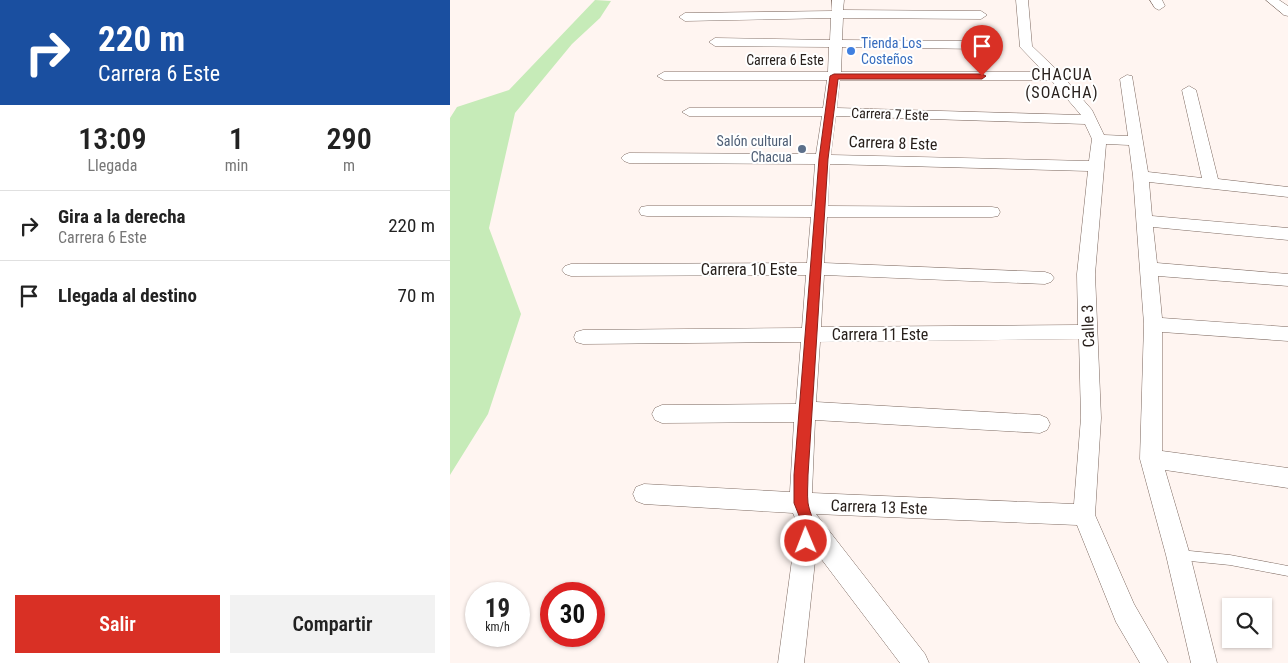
<!DOCTYPE html>
<html lang="es">
<head>
<meta charset="utf-8">
<style>
	:root { --surface:#fff; --page:#f2f2f2; --text:#222; --muted:#767676; --line:#e0e0e0; --accent:#d93025 }
	body { margin:0; font-family:"Roboto Condensed",sans-serif; background:var(--page); color:var(--text); height:100vh; display:flex; flex-direction:column; font-size:19px; white-space:nowrap }
	* { box-sizing:border-box; margin:0 }
	p { font-size:16px; color:var(--muted) }
	.icon { flex:none; width:28px; height:28px; fill:none; stroke:currentColor; stroke-width:2; stroke-linecap:round; stroke-linejoin:round }
	.map { position:relative; flex:1; overflow:hidden }
	.panel { display:flex; flex-direction:column; background:var(--surface); width:450px }
	.panel>* { flex:none }
	.hud { background:#1a4fa0; color:#fff; overflow:hidden }
	.controls { position:absolute; left:772px; top:598px; display:grid; gap:10px }
	.controls a { display:grid; place-items:center; width:50px; height:50px; border-radius:0px; background:var(--surface); box-shadow:0 1px 4px #0004; font-size:25px }
	.speed { position:absolute; left:15px; top:582px; display:flex; gap:10px; font-size:25px; font-weight:700; text-align:center }
	.speed>* { display:grid; place-content:center; width:65px; height:65px; border-radius:50%; background:var(--surface); box-shadow:0 1px 4px #0004; line-height:1 }
	.speed small { font-size:12px; font-weight:400 }
	.speed .limit { border:8px solid #d22; background:#fff; color:#111 }
	.pin { position:absolute; display:grid; place-items:center; width:42px; height:42px; color:#fff; margin:-51px -21px; border-radius:50% 50% 50% 0; rotate:-45deg; box-shadow:0 0 5px #0007 }
	.pin .icon { rotate:45deg }
	.me { position:absolute; width:55px; margin:-28px; rotate:359deg; stroke-linejoin:round; filter:drop-shadow(0 0 4px #0008) }
	.turn { display:flex; align-items:center; gap:18px; height:105px; padding:0 15px; font-size:22px }
	.turn .icon { width:65px; height:65px; stroke-width:2.5 }
	.turn b { display:block; font-size:35px; line-height:42px }
	.eta { display:flex; justify-content:space-evenly; align-items:center; height:85px; text-align:center }
	.eta b { font-size:30px; font-weight:600; line-height:35px }
	.button { display:flex; gap:10px; margin-top:auto; padding:10px 15px }
	.button a { flex:1; height:58px; border-radius:0px; background:var(--accent); color:#fff; font-size:20px; font-weight:600; line-height:58px; text-align:center }
	.button a+a { background:var(--page); color:var(--text) }
	ul { padding:0; list-style:none }
	li { display:flex; align-items:center; gap:15px; height:70px; padding:0 15px; border-top:1px solid var(--line) }
	li div { flex:1 }
	li b { display:block; font-size:19px }
	li em { font-style:normal }
	main { display:flex; flex:1; min-height:0 }
	.map>svg:first-child { display:block }
</style>
</head>
<body>
<main>
<section class="panel">
<div class="hud">
<div class="turn"><svg class="icon" aria-label="right" viewBox="0 0 24 24"><path d="M7 20v-9h11M14 6l5 5-5 5"/></svg><div><b>220 m</b>Carrera 6 Este</div></div>
</div>
<div class="eta">
<div><b>13:09</b><p>Llegada</p></div>
<div><b>1</b><p>min</p></div>
<div><b>290</b><p>m</p></div>
</div>
<ul>
<li><svg class="icon" aria-label="right" viewBox="0 0 24 24"><path d="M7 20v-9h11M14 6l5 5-5 5"/></svg><div><b>Gira a la derecha</b><p>Carrera 6 Este</p></div><em>220 m</em></li>
<li><svg class="icon" aria-label="arrive" viewBox="0 0 24 24"><path d="M6 21V4h12l-3 4 3 4H6"/></svg><div><b>Llegada al destino</b></div><em>70 m</em></li>
</ul>
<div class="button"><a>Salir</a><a>Compartir</a></div>
</section>
<div class="map">
<svg width="838" height="663" viewBox="0 0 838 663">
	<rect width="100%" height="100%" fill="#fff5f1"/>
	<!-- green -->
	<path fill="#c6ebb8" d="M145,0L161,1L150,18L122,44L65,113L39,228L71,314L38,414L0,475V118L7,107L59,90Z"/>
	<g fill="none" stroke-linecap="round" stroke-linejoin="round">
		<!-- service casing -->
		<g stroke="#7d6960" stroke-width="1">
			<path id="service" d="M730,550L780,555L838,566V576L780,565L730,560L726,559L725,555L726,551Z"/>
		</g>
		<!-- minor casing -->
		<g stroke="#7d6960" stroke-width="1">
			<g id="minor">
				<path d="M382,0H394L393,10L531,11L537,15L531,19L393,18L392,40L530,41L536,45L530,49L392,47L391,72H594L570,47L566,0H578L582,46L610,73L642,110L654,135L678,136L670,79L677,75L682,76L698,172L752,178L732,90L739,86L746,90L768,179L838,187V197L699,182L702,216L838,228V240L703,227L707,263L838,274V286L708,276L712,318L838,327V341L712,332V451L838,468V488L715,470L740,555L767,663H741L716,555L690,459L694,324L683,176L679,145L656,144L645,274L651,418L645,515L684,604L718,663H690L666,622L627,525L366,514L475,654L479,663H450L366,552L354,663H328L347,523L343,513L194,504L186,501L183,494L186,487L194,484L340,492L344,422L212,423L205,420L202,414L205,408L212,405L346,404L351,342L133,344L126,342L124,337L126,332L133,330L352,328L356,275L121,276L115,274L112,270L115,266L121,264L357,263L361,217L197,216L191,215L189,211L191,207L197,206H362L365,164L179,163L174,161L171,158L174,155L179,153L366,154L372,116H239L232,112L239,108H373L377,80H214L207,76L214,72H378L379,47L265,46L259,42L265,38L380,40L381,18L235,21L229,17L235,13L382,11ZM390,80H601L631,115L387,108ZM386,116L635,124L642,139L639,161L381,155ZM380,164L638,171L627,274L628,325L371,327L374,275L595,284L601,282L604,278L601,274L595,272L374,263L377,217H542L548,216L550,212L548,208L542,207L378,206ZM629,339L631,418L624,504L362,493L365,420L590,433L597,430L600,424L597,418L590,415L366,402L370,342Z"/>
				<path d="M700,0H712L715,6L709,10L705,8Z"/>
				<path d="M816,0H829L838,6V16L834,15Z"/>
			</g>
		</g>
		<!-- service -->
		<use href="#service" fill="#fff" fill-rule="evenodd"/>
		<!-- minor -->
		<use href="#minor" fill="#fff" fill-rule="evenodd"/>
	</g>
	<!-- route -->
	<path fill="#d93025" stroke="#8d1f18" d="M384,74H532L536,76L532,79H388L378,159L358,475C358,484 357,494 358,503C361,520 370,526 361,545L356,547L351,545L349,541L352,523L344,503V475L369,159L380,76Z"/>
	<!-- markers -->
	<circle fill="#3f7fe0" stroke="#fff" stroke-width="2" cx="401" cy="51" r="5"/>
	<circle fill="#5c6f8a" stroke="#fff" stroke-width="2" cx="352" cy="149" r="5"/>
	<g text-anchor="middle" dominant-baseline="central" stroke-width="4" stroke-linejoin="round" paint-order="stroke">
		<!-- far-shop labels -->
		<g font-size="14" fill="#366cbe" stroke="#fff" text-anchor="start">
			<text x="411" y="43">Tienda Los<tspan x="411" dy="16">Costeños</tspan></text>
		</g>
		<!-- far-street labels -->
		<g font-size="14" fill="#28201c" stroke="#fff">
			<text x="335" y="60">Carrera 6 Este</text>
			<text transform="translate(440 114) rotate(2)">Carrera 7 Este</text>
		</g>
		<!-- far-service labels -->
		<g font-size="14" fill="#4e5e75" stroke="#fff" text-anchor="end">
			<text x="342" y="141">Salón cultural<tspan x="342" dy="16">Chacua</tspan></text>
		</g>
		<!-- far-quarter labels -->
		<g font-size="16" letter-spacing="1" fill="#28201c" stroke="#fff">
			<text x="612" y="74">CHACUA<tspan x="612" dy="18">(SOACHA)</tspan></text>
		</g>
		<!-- street labels -->
		<g font-size="16" fill="#28201c" stroke="#fff">
			<text transform="translate(443 143) rotate(2)">Carrera 8 Este</text>
			<text x="299" y="269">Carrera 10 Este</text>
			<text transform="translate(638 326) rotate(-92)">Calle 3</text>
			<text x="430" y="334">Carrera 11 Este</text>
			<text transform="translate(429 507) rotate(2)">Carrera 13 Este</text>
		</g>
	</g>
</svg>
<div class="controls">
<a><svg class="icon" aria-label="search" viewBox="0 0 24 24"><circle cx="10" cy="10" r="6"/><path d="M15 15l6 6"/></svg></a>
</div>
<div class="speed"><div>19<small>km/h</small></div><div class="limit">30</div></div>
<div class="pin" style="left:532px;top:76px;background:#d93025"><svg class="icon" aria-label="arrive" viewBox="0 0 24 24"><path d="M6 21V4h12l-3 4 3 4H6"/></svg></div>
<svg class="me" style="left:356px;top:541px" viewBox="-20 -20 40 40"><circle r="17" fill="#d93025" stroke="#fff" stroke-width="3"/><path d="M0-11L8 9 0 5-8 9z" fill="#fff"/></svg>
</div>
</main>
</body>
</html>
